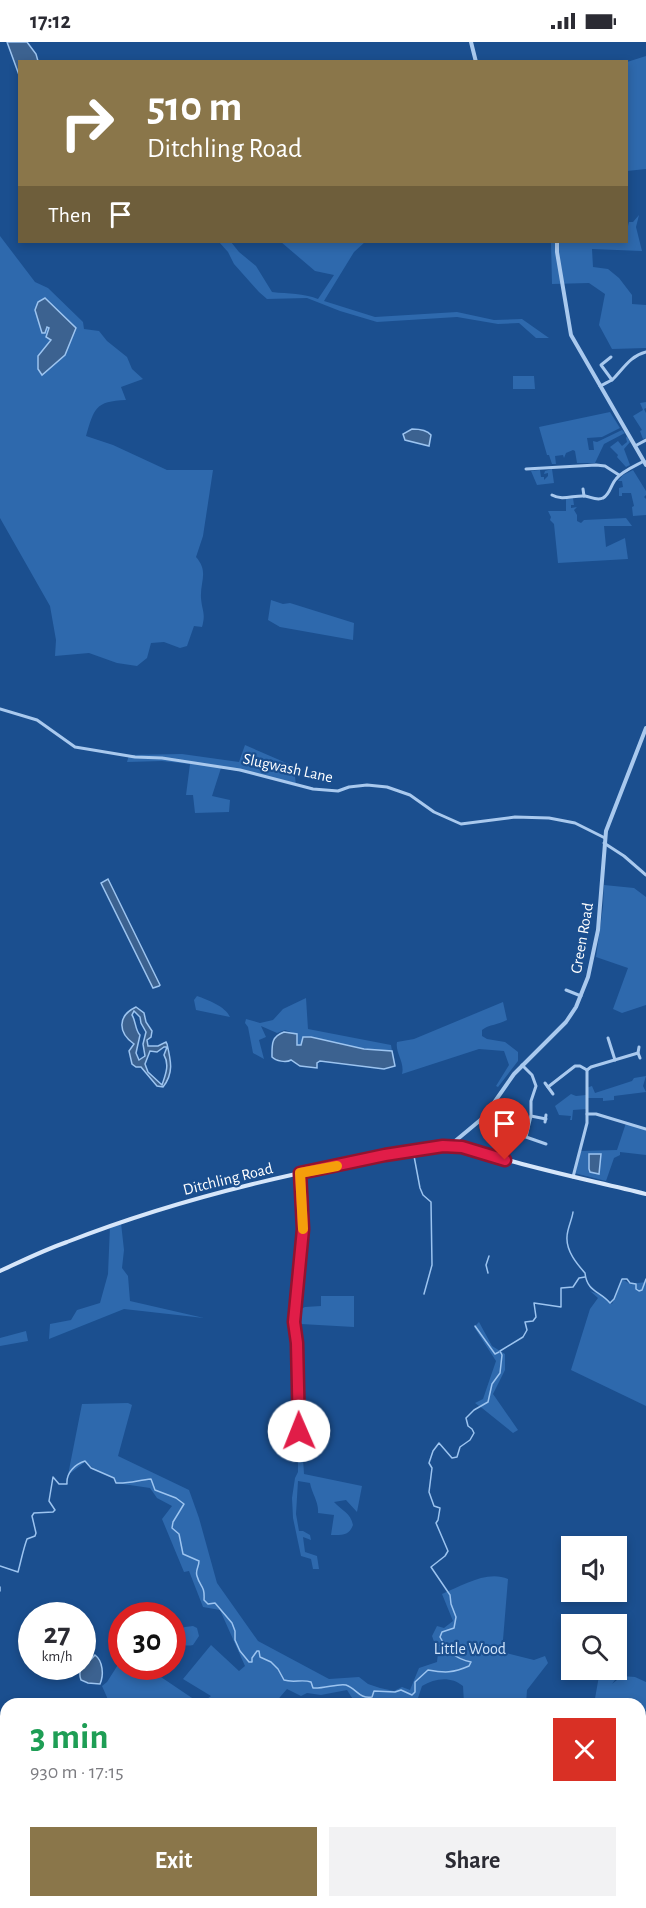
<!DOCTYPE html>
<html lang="en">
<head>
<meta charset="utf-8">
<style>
	:root { --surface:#fff; --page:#f2f2f3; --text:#2b2b33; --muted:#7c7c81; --accent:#8a764a }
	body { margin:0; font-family:"Alegreya Sans",sans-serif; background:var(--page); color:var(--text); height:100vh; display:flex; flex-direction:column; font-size:22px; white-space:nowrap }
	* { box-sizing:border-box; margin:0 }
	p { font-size:20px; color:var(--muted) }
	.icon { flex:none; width:33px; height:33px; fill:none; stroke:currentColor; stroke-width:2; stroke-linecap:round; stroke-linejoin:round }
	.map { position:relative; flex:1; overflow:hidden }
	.details { position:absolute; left:0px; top:1656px; width:646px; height:210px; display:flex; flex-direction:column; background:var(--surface); border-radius:18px 18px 0 0; box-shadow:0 3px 9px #0003 }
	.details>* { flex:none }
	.hud { position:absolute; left:18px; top:18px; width:610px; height:183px; border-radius:0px; box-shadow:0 3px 9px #0003; background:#8a764a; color:#fff; overflow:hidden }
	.fabs { position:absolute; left:561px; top:1494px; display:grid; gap:12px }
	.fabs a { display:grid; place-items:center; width:66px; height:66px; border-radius:0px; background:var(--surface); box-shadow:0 3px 9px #0003; font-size:30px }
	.speed { position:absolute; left:18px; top:1560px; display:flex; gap:12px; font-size:30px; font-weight:700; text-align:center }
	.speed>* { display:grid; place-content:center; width:78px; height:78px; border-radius:50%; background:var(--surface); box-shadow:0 3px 9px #0003; line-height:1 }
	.speed small { font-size:15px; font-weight:400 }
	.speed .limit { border:9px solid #d22; background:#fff; color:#111 }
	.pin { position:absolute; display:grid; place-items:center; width:51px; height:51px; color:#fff; margin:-62px -26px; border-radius:50% 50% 50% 0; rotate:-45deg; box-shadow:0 0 6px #0007 }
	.pin .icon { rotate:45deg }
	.me { position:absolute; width:66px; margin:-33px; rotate:359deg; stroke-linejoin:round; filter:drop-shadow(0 0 4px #0008) }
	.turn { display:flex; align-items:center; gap:21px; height:126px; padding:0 30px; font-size:27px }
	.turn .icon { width:78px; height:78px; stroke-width:2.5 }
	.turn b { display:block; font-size:42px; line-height:51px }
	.then { display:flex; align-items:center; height:57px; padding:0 30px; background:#0003; gap:12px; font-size:22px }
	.round { display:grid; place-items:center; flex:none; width:63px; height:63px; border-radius:0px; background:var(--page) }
	.head { display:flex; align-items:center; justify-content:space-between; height:102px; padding:0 30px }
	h1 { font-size:36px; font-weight:700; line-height:45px; color:#1e9e55 }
	.cta { display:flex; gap:12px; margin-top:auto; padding:12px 30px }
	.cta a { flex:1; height:69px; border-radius:0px; background:var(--accent); color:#fff; font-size:24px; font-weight:700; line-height:69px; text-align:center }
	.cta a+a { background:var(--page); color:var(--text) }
	.status { display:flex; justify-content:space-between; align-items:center; height:42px; padding:0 30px; background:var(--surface); direction:ltr }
	.status svg { height:16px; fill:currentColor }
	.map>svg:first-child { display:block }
</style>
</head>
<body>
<div class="status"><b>17:12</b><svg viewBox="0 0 49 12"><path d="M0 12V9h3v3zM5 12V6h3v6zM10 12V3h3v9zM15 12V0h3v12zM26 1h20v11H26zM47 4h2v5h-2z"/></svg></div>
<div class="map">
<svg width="646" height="1866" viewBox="0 0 646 1866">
	<rect width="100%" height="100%" fill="#1b4f8f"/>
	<!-- green -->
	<g fill="#2e69ad" fill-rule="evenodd">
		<path d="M646,14V127L627,129V20Z"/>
		<path d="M639,173L636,185L642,209L592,207L593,225L608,227L619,236L632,253V262L646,263V306L612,307L599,283L605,252L589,241L552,242L551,200H627V188L629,180H633Z"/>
		<path d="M0,194L35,240L48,246L83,280L84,287L99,289L107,299L127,315L132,327L143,337L121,345L126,358C95,359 94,367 86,394L113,403L167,428H213L203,494L196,515C209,530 200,539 201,556C202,569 206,571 202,585L194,584L187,604L180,606L164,600L151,601L147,616L137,624L117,621L89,611L55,614L56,598L50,564L0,476ZM35,268L76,286L47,285L42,291Z"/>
		<path d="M219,200H231L239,210L256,224L272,250C289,252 303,251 318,257L334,233L315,229L281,200H365L354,210L324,259L375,275L457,270L494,278L522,277L549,296H536L519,281L498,282L457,275L377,280L340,269L307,256L267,257L259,250L234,222L228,210Z"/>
		<path d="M513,334H534L535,347H513Z"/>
		<path d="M646,360V366L644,367L646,371V396L643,397L640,389L642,388L633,374L643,368L640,361Z"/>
		<path d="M610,370L620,386L602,395L587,396L589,408H594L593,399L597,400L622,388L625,391L604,402L595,421H577L575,409L573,408L566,411L564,416L563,413L555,414L556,422H552L549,413H547L539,385Z"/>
		<path d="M627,394L630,400L624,407L630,423L626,425L617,415L618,413L610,405L618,399L622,404L627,400L626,396Z"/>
		<path d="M552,427L554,441L537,443L531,429L540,428L541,435H544V438L548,434V431L544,432L545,429Z"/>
		<path d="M633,428L646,449V453L644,455L646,457V473L633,474L632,465L634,464L631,451H622V454H619V446L623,445L622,439H618L623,433Z"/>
		<path d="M573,456L574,463H571V466L577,465L574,468L577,473V479L581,481L584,478L626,476L632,484H604L606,505L625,496L628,517L558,521L554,482L550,478L551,475L548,469H566V457Z"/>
		<path d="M271,558L283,562L290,561L354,581L353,598L280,585L268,578Z"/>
		<path d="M245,703L291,723L295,735L296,743L256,732L221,726L212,754L230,758L229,770L195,771L193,753H186L190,722L162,719L127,720L129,713L182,712L239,720Z"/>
		<path d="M604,843L634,846L646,855V963L622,971L613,967L628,926L596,915L603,865Z"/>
		<path d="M197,954C208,958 225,964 230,975L196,968L194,958Z"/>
		<path d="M306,956L308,987L391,1003L392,1009L364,1007L311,995H303L301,1003H297L296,992L285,988L277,991L261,984L266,995L259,998L264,1017L253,1011L248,985L245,981L246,977L260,981L273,978L283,967Z"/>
		<path d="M503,960L507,978C498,983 490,982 482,988V994L487,997L505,1000L518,1010V1019L498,1045L496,1044L509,1023L504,1009L479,1007L402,1032C405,1020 395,1011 397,1000L414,997Z"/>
		<path d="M646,1034L643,1044L646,1050L614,1054V1058L603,1059V1056H587V1067L573,1068L572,1078H570L571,1074L559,1073L555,1064L571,1052L576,1054L586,1053V1046L592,1044L595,1051L632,1039L634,1036Z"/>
		<path d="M626,1081L646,1087V1113L620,1110V1113L614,1116L606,1139L574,1131L581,1109L617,1108Z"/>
		<path d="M121,1181L124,1208L122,1226L128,1234L130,1259L204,1276L124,1267L49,1297L50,1282L71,1278L77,1268L100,1261L108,1232L110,1184Z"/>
		<path d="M622,1237L630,1242L646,1240V1364L571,1328L590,1267L598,1256L590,1249L603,1254L612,1262Z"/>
		<path d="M321,1254H354V1285L301,1282L302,1275L296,1274L297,1269L305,1265L321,1264Z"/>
		<path d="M479,1280L492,1304L505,1312V1328L493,1352L518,1388L513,1391L482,1366L475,1361L483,1357L496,1319L474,1285Z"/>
		<path d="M26,1289L28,1299L0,1304V1296Z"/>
		<path d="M128,1361L132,1363L118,1414L189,1448L199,1476L217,1541L258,1599L329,1637L359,1635L368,1642L380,1646L394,1649L402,1645L410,1648L419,1626L437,1620L438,1611L432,1594L437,1584L444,1586L453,1579L442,1552C462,1544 487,1528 508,1537L502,1610L534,1618L545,1614L548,1621L527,1648L526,1662H464L463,1644C451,1634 435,1636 422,1644L416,1662H356L347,1648L321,1653L307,1651L301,1654L287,1647L274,1662H110L102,1644L107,1640L121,1618L122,1624L143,1625L158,1633L195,1658L207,1657L211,1654L183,1637L211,1603L239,1629L245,1624L220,1568L203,1565L189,1529L184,1530L162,1477L172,1464L157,1456L150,1446L116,1441L114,1436L96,1428L85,1420L68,1433L82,1362Z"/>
		<path d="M298,1416H303L304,1432L362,1444L357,1470L346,1458L334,1460C341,1468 351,1471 353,1483C349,1494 342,1493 331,1493L334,1473L318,1471C319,1460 312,1452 310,1441L298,1439L296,1472L299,1489H303L310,1493L311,1498L303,1495L305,1510L317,1514L319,1527H313L311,1517L301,1514L293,1476L292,1456L295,1436L298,1430Z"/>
		<path d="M193,1584L197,1586L199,1594L193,1603C184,1605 179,1602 175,1593L177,1588L185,1585Z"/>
		<path d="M605,1629L615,1638L612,1642L622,1634L635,1635L646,1640V1668L641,1667L640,1662H619L609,1660L608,1662H594L599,1634Z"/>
		<path d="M57,1860H115L113,1866H62Z"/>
		<path d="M164,1860H204L200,1866H162Z"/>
		<path d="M309,1860H398V1864H410L412,1860H464L445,1866H310L312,1862Z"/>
	</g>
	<!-- water -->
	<g fill="#3c6290" stroke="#9cc4f0" stroke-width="1.5" fill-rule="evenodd">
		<path d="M7,0H27L36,12L38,19L20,20L19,33Z"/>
		<path d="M45,256L76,286L65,313L42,333L38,327V314L51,298L46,295L49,286L47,285L45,291H42L35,268L38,260Z"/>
		<path d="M412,387C419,387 427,388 431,393L429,404L405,398L403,392Z"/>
		<path d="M108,837L160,943L159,944L153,946L101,841Z"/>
		<path d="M136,965L144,971L146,980L152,989L151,995L147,998L148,1004H158L166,1000L167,1002C171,1019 174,1031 163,1045L157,1044L141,1025H136L132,1022L129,1009L134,1002C118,991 117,974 136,965ZM134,969L140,975L141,981L146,990L143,1002L145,1014L139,1018L136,1011L140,993C135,988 136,979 132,973ZM164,1005H167L164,1013C170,1023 165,1034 162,1043L148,1030L145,1022L150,1009L157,1010Z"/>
		<path d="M284,990L297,992V1003H301L303,995H311L364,1007L392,1009L395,1024L384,1027L320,1019L317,1021V1026L300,1024L291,1018C286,1021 276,1019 272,1015C272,1002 271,995 284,990Z"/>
		<path d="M589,1112H601L599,1132L590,1130L589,1127Z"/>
		<path d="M95,1613C103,1619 104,1633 100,1642L88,1641L81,1638C76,1625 88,1622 95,1613Z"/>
	</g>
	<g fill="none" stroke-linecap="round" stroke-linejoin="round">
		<!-- stream -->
		<g stroke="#9cc4f0" stroke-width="1.5">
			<path d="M414,1114L420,1146L423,1153L431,1160L432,1223L424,1252"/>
			<path d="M573,1170C572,1178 567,1187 567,1195C566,1209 577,1222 585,1231C587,1250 600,1249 610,1261L614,1257L622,1237H627L630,1241L636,1242V1247L639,1249L642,1248L646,1237"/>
			<path d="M488,1231L486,1223L489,1214"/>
			<path d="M475,1284L495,1312L499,1310"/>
			<path d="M0,1524L18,1530C21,1519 23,1508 27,1497L35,1494L36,1491L32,1474L34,1471L53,1470L55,1468L49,1459L53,1435L59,1442H67C66,1431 75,1422 85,1419L91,1426L114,1436L116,1441C128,1442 139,1438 151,1437L155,1448L176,1456L184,1462L173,1480L172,1486L179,1492L183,1512L199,1519C199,1525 195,1528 197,1534C200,1545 205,1543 204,1558L208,1562L215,1561L232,1581L235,1589V1598L240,1609L249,1620H252V1616L257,1609H259L260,1615L271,1620L278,1627L284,1638C293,1641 303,1637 311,1640L313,1646C323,1647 339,1641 346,1643C357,1647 359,1657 372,1655L374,1649L395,1650L401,1648L412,1653L415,1650V1640L428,1628C445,1631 453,1631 469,1624L471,1620C455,1617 447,1608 440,1595L442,1590L454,1586L456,1575L451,1562L450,1553L431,1525L445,1514L448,1509L436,1481L438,1478L440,1466L434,1464L429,1450L432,1426L429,1421L433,1409L439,1401L452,1416L457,1415L460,1405L470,1398L474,1391L472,1387L468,1384L466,1376L474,1368L488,1360L492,1342L500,1331L502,1313L500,1309L523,1295L527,1288L525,1280L533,1279L536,1275L534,1261L561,1265V1246L573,1245L579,1236L585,1235"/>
			<path d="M0,1545V1549"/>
			<path d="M0,1731L6,1738"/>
			<path d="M69,1860L71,1866"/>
		</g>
		<!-- minor -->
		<g stroke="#a9c9ee" stroke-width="3">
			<path d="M611,315L601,323L612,338"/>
			<path d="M600,344C604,342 609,340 613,337C624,326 630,314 646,310"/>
			<path d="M635,404L646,398"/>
			<path d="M526,427L596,423L605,424L619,433"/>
			<path d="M583,447L584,454"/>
			<path d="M552,453C562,459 574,453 585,454C591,455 597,459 603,456C610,453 611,442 616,437C622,429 635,424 644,419"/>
			<path d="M0,667L37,678L75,705L135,715L162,716L240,728L313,747L338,749L349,745L367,743L387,745L410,753L434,770L461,782L515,775L549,776L575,781L605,796"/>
			<path d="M604,801L624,814L646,833"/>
			<path d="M566,948L581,954"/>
			<path d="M608,996L615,1018"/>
			<path d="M639,1005L638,1011L640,1016"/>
			<path d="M522,1023L532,1033L536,1044L531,1059V1074L526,1095L546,1102"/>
			<path d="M545,1041L553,1052"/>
			<path d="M548,1045L575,1024H580L587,1028L591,1025L638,1011"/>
			<path d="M587,1072H596L646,1087"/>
			<path d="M531,1074L546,1077"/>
			<path d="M545,1080L546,1073"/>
			<path d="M573,1135L587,1081V1028"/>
			<path d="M299,1389L297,1301L294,1279L303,1187L300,1132"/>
			<path d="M395,1860L396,1866"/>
			<path d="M470,1866L472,1860"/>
		</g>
		<!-- tertiary -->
		<g stroke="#a9c9ee" stroke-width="4">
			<path d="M471,0L476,20"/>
			<path d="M557,200V210L571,293L646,423"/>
			<path d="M452,1104L454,1100L484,1075L514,1032L566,980L576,965L588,935L598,888L606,789L646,686"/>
		</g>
		<!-- secondary -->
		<path stroke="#d6e6fa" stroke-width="4" d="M0,1229C22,1219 44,1208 67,1200C187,1153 315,1125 443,1104C468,1104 491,1114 515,1120C558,1132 602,1141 646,1152"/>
	</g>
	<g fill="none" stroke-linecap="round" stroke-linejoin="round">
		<!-- route casing -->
		<g stroke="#92132f" stroke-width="15">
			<path id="route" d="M299,1389L297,1301L294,1280L303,1187L300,1131L385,1113L443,1104L462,1105L505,1118"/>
		</g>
		<!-- route -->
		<use href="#route" stroke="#e11d48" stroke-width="10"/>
		<!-- slow -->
		<path stroke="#f59e0b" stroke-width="10" d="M303,1187L300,1131L337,1124"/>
	</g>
	<g text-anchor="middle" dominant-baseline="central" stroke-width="4.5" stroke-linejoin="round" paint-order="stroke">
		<!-- street labels -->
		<g font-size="16" fill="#fff" stroke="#1b4f8f">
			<text transform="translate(288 726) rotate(12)">Slugwash Lane</text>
			<text transform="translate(582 896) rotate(-80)">Green Road</text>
			<text transform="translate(228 1137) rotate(-14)">Ditchling Road</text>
		</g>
		<!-- park labels -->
		<g font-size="16" fill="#cfe3fa" stroke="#1b4f8f">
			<text x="470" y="1607">Little Wood</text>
		</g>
	</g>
</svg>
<div class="fabs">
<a><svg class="icon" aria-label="sound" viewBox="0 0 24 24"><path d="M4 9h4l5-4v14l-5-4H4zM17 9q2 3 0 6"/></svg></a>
<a><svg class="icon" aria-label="search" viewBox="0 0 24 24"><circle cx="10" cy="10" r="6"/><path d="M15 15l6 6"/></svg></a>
</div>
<div class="speed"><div>27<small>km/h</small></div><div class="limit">30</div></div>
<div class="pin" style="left:505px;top:1118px;background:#d93025"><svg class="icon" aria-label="arrive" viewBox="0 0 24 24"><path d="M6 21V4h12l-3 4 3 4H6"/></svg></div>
<svg class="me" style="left:299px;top:1389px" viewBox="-20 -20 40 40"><circle r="19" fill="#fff"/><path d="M0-13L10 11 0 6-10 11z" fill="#e11d48"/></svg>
<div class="hud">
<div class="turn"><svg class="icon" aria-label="right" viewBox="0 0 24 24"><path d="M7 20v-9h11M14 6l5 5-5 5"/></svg><div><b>510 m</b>Ditchling Road</div></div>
<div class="then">Then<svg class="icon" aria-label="arrive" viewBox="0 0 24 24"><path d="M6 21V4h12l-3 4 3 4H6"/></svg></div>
</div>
<section class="details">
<div class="head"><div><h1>3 min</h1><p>930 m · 17:15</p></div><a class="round" style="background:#d93025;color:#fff"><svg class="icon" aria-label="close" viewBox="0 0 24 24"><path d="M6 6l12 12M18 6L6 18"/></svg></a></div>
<div class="cta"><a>Exit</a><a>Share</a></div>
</section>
</div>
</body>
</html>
